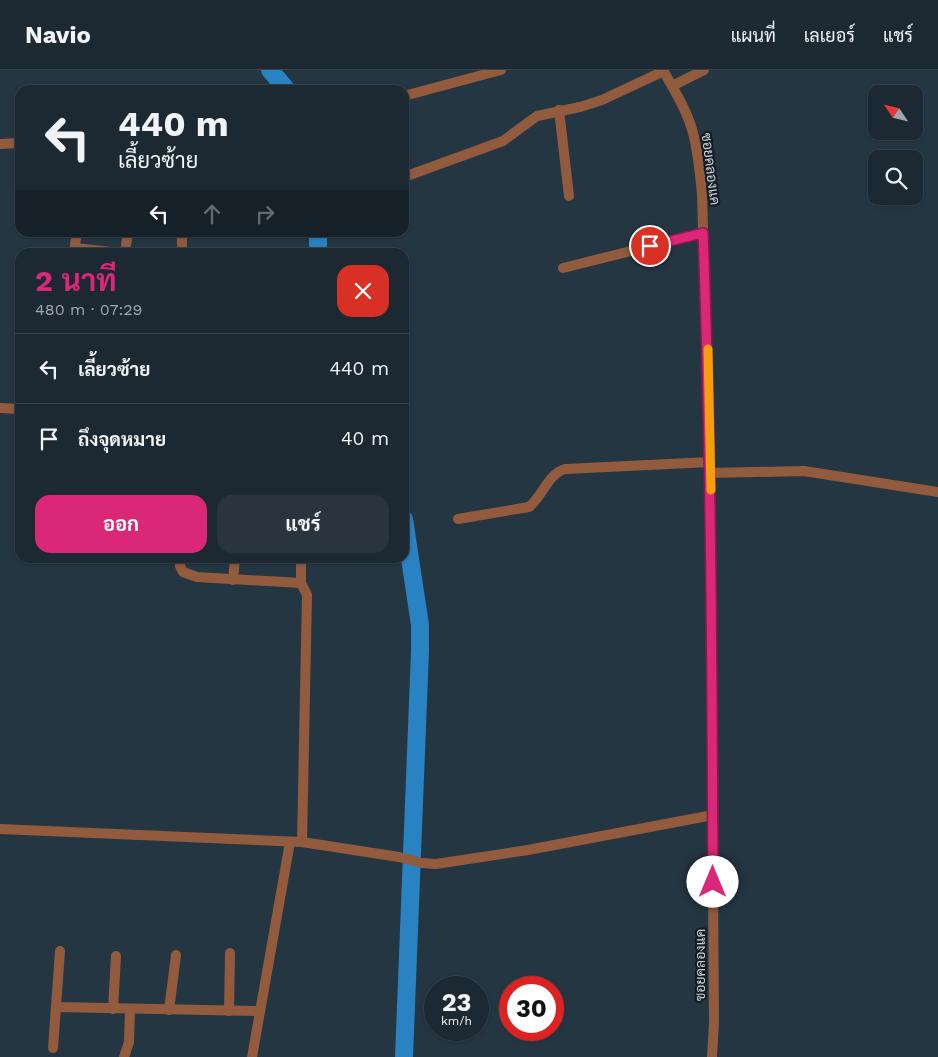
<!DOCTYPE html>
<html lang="th">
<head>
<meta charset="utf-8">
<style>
	:root { --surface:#1c2832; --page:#29343e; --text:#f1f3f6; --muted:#a0a6ac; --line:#3a444d; --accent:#db2777 }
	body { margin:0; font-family:"Work Sans",Sarabun,sans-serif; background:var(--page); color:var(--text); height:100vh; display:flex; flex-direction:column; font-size:19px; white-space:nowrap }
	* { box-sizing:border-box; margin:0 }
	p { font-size:16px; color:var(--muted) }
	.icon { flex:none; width:28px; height:28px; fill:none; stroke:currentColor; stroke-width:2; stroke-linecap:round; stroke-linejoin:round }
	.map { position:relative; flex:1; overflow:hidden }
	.details { position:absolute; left:15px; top:178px; width:394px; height:315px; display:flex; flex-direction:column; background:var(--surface); border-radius:15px; box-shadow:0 1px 4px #0004,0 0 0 1px var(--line) }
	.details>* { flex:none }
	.guide { position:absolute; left:15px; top:15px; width:394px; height:152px; border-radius:15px; box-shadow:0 1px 4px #0004,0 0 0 1px var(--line); background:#1c2832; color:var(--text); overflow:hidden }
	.needle { width:32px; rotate:305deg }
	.tools { position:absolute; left:868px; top:15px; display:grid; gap:10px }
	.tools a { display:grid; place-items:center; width:55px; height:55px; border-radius:10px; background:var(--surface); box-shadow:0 1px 4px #0004,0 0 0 1px var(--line); font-size:25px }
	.speed { position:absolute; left:424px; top:906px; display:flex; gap:10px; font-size:25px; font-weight:700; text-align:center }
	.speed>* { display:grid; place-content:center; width:65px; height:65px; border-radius:50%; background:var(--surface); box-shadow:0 1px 4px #0004,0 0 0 1px var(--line); line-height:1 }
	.speed small { font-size:12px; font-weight:400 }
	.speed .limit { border:8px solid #d22; background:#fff; color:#111 }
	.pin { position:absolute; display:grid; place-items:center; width:42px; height:42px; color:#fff; margin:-21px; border:2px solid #fff; border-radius:50%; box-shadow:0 1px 5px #0007 }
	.me { position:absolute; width:55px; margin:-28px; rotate:0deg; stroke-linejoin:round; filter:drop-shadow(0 0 4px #0008) }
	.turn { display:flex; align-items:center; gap:18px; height:105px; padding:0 20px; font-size:22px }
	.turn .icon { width:65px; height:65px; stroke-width:2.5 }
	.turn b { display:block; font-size:35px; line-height:42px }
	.lanes { display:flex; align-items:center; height:48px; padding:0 20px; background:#0003; justify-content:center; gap:25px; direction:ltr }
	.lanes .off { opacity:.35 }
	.round { display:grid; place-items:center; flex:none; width:52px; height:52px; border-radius:15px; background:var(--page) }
	.overview { display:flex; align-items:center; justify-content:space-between; height:85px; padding:0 20px }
	h1 { font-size:30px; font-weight:700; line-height:38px; color:var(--accent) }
	.primary-button { display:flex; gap:10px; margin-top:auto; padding:10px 20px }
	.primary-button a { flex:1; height:58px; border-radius:15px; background:var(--accent); color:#fff; font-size:20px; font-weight:700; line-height:58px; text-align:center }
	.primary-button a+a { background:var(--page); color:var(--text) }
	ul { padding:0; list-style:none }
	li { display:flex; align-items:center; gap:15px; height:70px; padding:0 20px; border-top:1px solid var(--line) }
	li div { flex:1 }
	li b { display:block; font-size:19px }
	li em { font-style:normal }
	header { display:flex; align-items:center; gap:30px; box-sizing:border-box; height:70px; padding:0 25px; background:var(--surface); border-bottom:1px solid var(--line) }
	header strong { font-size:24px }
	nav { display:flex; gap:28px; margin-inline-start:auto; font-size:18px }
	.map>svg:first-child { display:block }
</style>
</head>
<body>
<header>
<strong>Navio</strong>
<nav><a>แผนที่</a><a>เลเยอร์</a><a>แชร์</a></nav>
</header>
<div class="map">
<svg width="938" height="987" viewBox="0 0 938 987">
	<rect width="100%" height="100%" fill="#253643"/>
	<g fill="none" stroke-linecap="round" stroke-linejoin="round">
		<!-- river -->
		<g stroke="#2982c1" stroke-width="18">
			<path d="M270,0L287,20"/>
			<path d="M318,162V182"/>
			<path d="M404,449L420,555V581L404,987"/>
		</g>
		<!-- minor -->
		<g stroke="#925b3e" stroke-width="10">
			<path d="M663,0C674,20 687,40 693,63C698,82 700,103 702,124L710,403L714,953L712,987"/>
			<path d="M672,16L704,0"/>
			<path d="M404,26L501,0"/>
			<path d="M559,40L569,126"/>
			<path d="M0,74L20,73"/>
			<path d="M404,107L503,71L537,46L580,37L602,30L664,1"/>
			<path d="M75,178L111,182"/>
			<path d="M74,182L77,162"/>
			<path d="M125,182L128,162"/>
			<path d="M182,182V162"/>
			<path d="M563,198L703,163"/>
			<path d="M0,338L20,339"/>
			<path d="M710,403L804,401L938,422"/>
			<path d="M458,449L529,437C542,427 548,404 565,399L710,392"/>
			<path d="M181,488L180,496L183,502L197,507L301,513"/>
			<path d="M301,488V513L307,525L302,772"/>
			<path d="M233,510L235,488"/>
			<path d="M0,759L302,772L399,787L422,793L436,794L528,780L713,745"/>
			<path d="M56,937L260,941"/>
			<path d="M113,939L116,886"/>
			<path d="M169,940L176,885"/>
			<path d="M229,941L230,883"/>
			<path d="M53,978L60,881"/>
			<path d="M124,987L129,972L130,939"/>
			<path d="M252,987L290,772"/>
		</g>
	</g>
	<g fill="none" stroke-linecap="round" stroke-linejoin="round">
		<!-- route casing -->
		<g stroke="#8e194d" stroke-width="12">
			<path id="route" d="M650,176L703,163C711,379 712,596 713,812"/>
		</g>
		<!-- route -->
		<use href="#route" stroke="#db2777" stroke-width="9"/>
		<!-- slow -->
		<path stroke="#f59e0b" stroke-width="9" d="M708,279L711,420"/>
	</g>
	<g text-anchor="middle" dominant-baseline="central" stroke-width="4.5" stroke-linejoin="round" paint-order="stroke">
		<!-- street labels -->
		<g font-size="14" fill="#c8d3db" stroke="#151d23">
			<text transform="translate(711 99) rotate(83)">ซอยคลองแค</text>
			<text transform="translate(700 895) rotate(-90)">ซอยคลองแค</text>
		</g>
	</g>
</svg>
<div class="tools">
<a><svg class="needle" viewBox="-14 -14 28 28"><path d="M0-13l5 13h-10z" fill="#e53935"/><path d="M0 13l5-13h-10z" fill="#a0a6ac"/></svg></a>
<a><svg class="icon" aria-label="search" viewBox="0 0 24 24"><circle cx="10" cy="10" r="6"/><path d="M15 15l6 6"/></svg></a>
</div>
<div class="speed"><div>23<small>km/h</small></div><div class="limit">30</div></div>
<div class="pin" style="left:650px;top:176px;background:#d93025"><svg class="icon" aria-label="arrive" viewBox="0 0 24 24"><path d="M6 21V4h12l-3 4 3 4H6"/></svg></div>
<svg class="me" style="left:713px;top:812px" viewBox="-20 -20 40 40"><circle r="19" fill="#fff"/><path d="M0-13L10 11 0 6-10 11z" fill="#db2777"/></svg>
<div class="guide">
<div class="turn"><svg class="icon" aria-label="left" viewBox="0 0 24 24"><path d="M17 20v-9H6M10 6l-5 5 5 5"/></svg><div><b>440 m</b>เลี้ยวซ้าย</div></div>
<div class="lanes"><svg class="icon" aria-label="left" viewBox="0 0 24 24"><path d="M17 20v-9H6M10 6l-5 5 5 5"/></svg><svg class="icon off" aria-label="ahead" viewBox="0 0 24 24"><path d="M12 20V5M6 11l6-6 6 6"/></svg><svg class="icon off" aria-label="right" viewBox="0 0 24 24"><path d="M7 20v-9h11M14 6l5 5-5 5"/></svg></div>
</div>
<section class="details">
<div class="overview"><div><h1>2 นาที</h1><p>480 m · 07:29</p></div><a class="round" style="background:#d93025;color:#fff"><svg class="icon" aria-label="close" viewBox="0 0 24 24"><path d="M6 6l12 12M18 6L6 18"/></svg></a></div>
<ul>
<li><svg class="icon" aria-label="left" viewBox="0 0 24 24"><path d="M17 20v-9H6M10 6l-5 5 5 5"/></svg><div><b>เลี้ยวซ้าย</b></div><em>440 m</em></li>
<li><svg class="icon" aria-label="arrive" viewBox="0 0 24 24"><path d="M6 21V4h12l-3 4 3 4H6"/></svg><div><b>ถึงจุดหมาย</b></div><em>40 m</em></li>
</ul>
<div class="primary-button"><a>ออก</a><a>แชร์</a></div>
</section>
</div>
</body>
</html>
